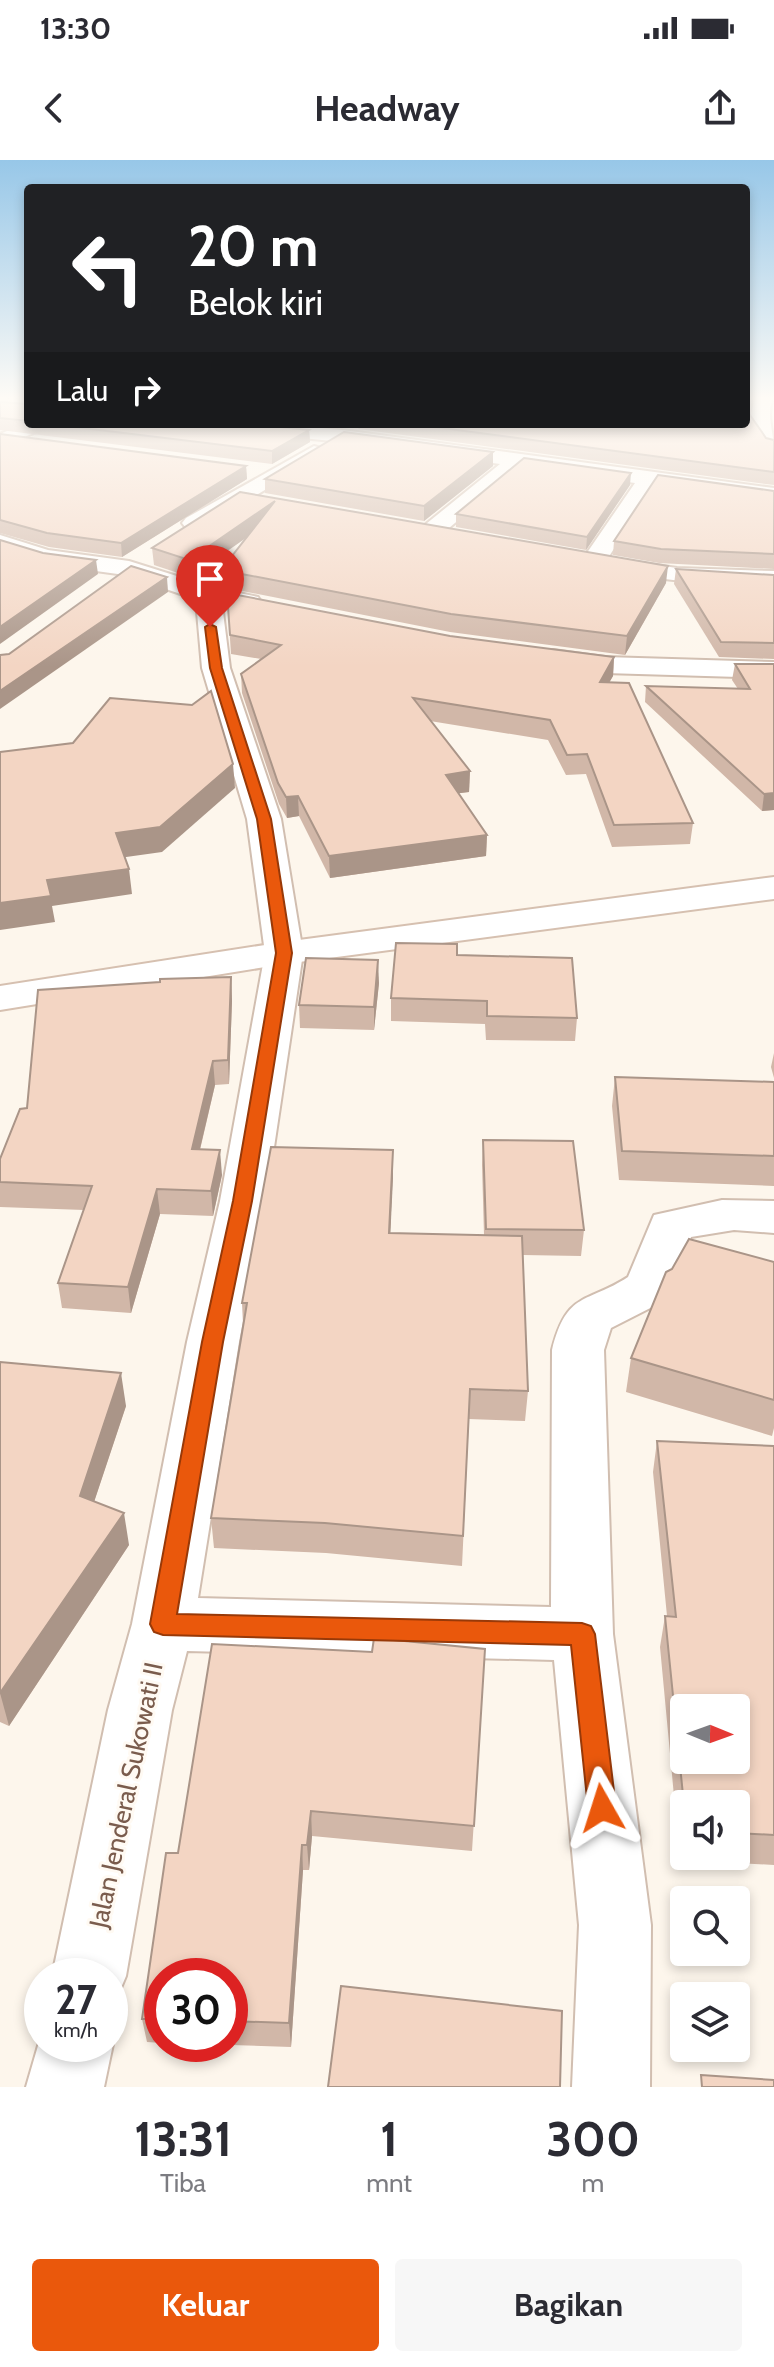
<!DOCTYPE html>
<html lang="id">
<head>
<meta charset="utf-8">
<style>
	:root { --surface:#fff; --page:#f7f7f7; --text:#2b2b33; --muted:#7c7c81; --accent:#ea580c }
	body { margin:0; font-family:Cabin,sans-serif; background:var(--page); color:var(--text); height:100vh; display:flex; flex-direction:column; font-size:30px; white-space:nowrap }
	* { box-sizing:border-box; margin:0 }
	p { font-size:26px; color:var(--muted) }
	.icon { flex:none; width:44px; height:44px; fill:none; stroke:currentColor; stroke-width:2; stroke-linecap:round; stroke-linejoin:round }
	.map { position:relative; height:1927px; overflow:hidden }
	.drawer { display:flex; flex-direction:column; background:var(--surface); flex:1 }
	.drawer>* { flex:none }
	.top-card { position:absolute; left:24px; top:24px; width:726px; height:244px; border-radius:8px; box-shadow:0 4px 12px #0003; background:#202124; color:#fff; overflow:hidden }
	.needle { width:52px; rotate:91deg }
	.buttons { position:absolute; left:670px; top:1534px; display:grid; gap:16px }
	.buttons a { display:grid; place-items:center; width:80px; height:80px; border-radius:8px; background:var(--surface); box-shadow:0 4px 12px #0003; font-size:40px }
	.speed { position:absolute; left:24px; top:1798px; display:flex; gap:16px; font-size:40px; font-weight:700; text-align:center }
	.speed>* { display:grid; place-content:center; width:104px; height:104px; border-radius:50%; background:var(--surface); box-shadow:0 4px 12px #0003; line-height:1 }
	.speed small { font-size:20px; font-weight:400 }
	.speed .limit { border:12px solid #d22; background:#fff; color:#111 }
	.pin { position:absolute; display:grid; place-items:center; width:68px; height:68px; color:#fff; margin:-82px -34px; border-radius:50% 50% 50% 0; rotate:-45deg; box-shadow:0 0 8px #0007 }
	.pin .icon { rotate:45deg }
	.me { position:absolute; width:88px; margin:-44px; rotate:354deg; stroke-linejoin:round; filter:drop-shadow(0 0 6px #0008) }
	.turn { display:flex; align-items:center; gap:28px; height:168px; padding:0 32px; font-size:36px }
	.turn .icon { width:104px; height:104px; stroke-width:2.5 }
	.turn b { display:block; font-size:56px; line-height:68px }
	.then { display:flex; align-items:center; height:76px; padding:0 32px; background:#0003; gap:16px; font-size:30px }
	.eta { display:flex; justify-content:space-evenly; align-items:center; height:136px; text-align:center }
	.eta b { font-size:48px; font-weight:800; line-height:56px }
	.action { display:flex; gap:16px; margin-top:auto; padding:16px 32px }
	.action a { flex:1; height:92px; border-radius:8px; background:var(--accent); color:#fff; font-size:32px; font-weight:800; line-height:92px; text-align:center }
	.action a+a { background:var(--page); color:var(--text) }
	.status { display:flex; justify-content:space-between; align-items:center; height:56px; padding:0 40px; background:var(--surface); direction:ltr }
	.status svg { height:22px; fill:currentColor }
	header { display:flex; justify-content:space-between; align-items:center; height:104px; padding:0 32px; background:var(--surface); font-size:36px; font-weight:800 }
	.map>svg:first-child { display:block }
</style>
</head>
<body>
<div class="status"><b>13:30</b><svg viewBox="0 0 49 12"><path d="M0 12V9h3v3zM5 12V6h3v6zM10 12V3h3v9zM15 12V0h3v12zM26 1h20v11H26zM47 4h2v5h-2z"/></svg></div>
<header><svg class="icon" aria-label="back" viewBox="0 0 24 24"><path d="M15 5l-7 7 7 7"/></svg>Headway<svg class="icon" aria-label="share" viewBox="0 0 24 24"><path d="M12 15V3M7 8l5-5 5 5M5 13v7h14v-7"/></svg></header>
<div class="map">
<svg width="774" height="1927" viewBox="0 0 774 1927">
	<rect width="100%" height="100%" fill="#fdf6ec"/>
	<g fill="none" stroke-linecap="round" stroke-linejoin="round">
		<!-- street casing -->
		<g stroke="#d1beb0" stroke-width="4">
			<g id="street">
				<path d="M755,237H773C766,258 774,270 774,291L767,289L749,262Z"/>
				<path d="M28,262V264H49L46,268L0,287V274Z"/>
				<path d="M211,264H281L342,270L774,328V342L655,325L608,398L677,408L774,411V427C710,424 645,420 585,405L582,400L635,323L522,307L437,378H421L417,373L421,368L500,304L342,282L221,270Z"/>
				<path d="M314,286L321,288L324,292L321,296L202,368H186L182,363L186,358Z"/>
				<path d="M0,375L48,390L129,401L215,428L258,437L262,443L258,449L249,451L227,446L223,452L230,508L281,659L303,793L266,1041L239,1182L198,1438L551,1447L552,1190C567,1130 587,1144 628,1117L654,1055L722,1040L774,1041V1073L734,1070L691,1077L680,1115L664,1141L611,1168L604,1190L613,1474L651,1765L650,1927H572L579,1765L554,1500L187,1491L172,1550L126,1816L115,1842L110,1844V1816H52L108,1550L132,1464L187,1182L220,1041L265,793L247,659L202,508L197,452L204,442L125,415L45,404L0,390Z"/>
				<path d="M553,490L605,497L774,502V518L605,513L543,504L539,498L543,492Z"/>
				<path d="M42,1872V1884H110V1877L113,1884L104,1927H26Z"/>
			</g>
		</g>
		<!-- secondary casing -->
		<g stroke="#d6c0b0" stroke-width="4">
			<path id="secondary" d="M774,717V739L284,804L0,850V826L284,782Z"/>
		</g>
		<!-- street -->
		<use href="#street" fill="#fff" fill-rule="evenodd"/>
		<!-- secondary -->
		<use href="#secondary" fill="#fff" fill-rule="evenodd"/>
	</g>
	<!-- wall -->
	<g fill="#d1b7a8" fill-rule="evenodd">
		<path d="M0,237H28V240L0,238Z"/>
		<path d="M746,237H753L749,253L766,278L774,280V325L359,269L353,264H746Z"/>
		<path d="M0,242L28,244V264H252L309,270L310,282L272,304L0,270Z"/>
		<path d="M269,264H346L331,266Z"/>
		<path d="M0,274L246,306L247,319L122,397L49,387L0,373Z"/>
		<path d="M493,292V306L424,361L265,333V319Z"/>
		<path d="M630,325L586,390L456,367V354Z"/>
		<path d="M774,331V409L659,403L613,395L614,381Z"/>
		<path d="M240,332L666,423L625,495L450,472L222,427L221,410L246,377L190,417L154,405L152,388Z"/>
		<path d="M676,409L774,415V499L719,497L674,424Z"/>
		<path d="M227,433L450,476L614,497L613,516L609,522L693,663L690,684L612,687L586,614L566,615L548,580L430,561L470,611L469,632L458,633L487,675L486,696L330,718L299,656L287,658L279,644L242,533L241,514L261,499L231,494Z"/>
		<path d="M735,504H774V650L762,651L645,542L646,526L738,529L732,520Z"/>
		<path d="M457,795L577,858L575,881L486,880L485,864L391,861V838Z"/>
		<path d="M231,817L232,841L229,924L215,925L200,990L222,1015L213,1056L160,1054L131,1153L62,1148L58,1123L84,1050L0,1047V999L27,948Z"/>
		<path d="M379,823L374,870L300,868L299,845Z"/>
		<path d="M774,893V918L771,907Z"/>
		<path d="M615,917L774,922V1026L619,1020L612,946Z"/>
		<path d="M483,980L584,1070L581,1096L523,1095L528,1231L525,1261L469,1259L462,1406L326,1393L214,1388L211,1358L243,1164L242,1143L393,990L390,1073L484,1075L482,1005Z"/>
		<path d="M774,1102V1268L772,1276L626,1232L631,1198Z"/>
		<path d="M0,1202L126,1246L94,1342L129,1385L9,1566L0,1562Z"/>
		<path d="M657,1281L774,1286V1705L680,1700L660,1487L665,1456H667L653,1312ZM684,1644H736V1696H684Z"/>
		<path d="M485,1489L472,1691L312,1676L309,1710H303L291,1887L198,1884H230V1816H162V1883L147,1882L142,1859L178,1693L372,1492Z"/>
	</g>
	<!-- shaded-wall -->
	<g fill="#aa9588">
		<path d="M309,270L310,282L272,304V291Z"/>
		<path d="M493,292V306L424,361V346Z"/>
		<path d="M246,306L247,319L122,397L121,383Z"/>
		<path d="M631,313L630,325L586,390L587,377Z"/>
		<path d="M275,341L276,357L190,417L189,400Z"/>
		<path d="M96,400L98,414L0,484V467Z"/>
		<path d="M668,406L666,423L625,495L627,476Z"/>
		<path d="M167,417L168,432L0,549V531Z"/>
		<path d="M614,497L613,516L599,541L600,522Z"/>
		<path d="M233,604L235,628L162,692L119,698L116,673Z"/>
		<path d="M470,611L469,632L445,635L446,615Z"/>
		<path d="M774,633V650L762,651L764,634Z"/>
		<path d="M298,636L299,656L287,658L286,637Z"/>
		<path d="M487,675L486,696L330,718L329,696Z"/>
		<path d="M129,709L132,734L52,746L55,762L0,770V743L47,720Z"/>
		<path d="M378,800L379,823L374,870V847Z"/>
		<path d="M231,817L232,841L229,924L228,900Z"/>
		<path d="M213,901L215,925L194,1014L192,989Z"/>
		<path d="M220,990L222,1015L213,1056L211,1031Z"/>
		<path d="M393,990V1018L389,1102V1073Z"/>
		<path d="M157,1029L160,1054L131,1153L128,1127Z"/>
		<path d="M121,1213L126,1246L85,1369L80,1336Z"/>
		<path d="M124,1353L129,1385L9,1566L0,1533Z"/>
		<path d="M311,1651L312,1676L309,1710L307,1685Z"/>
		<path d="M302,1685L303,1710L291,1887L289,1863Z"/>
	</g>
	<!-- building -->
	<g fill="#f3d5c3" stroke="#aa9588" stroke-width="2" fill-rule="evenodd">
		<path d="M746,237H751L748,252L766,278L774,280V312L411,264H746Z"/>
		<path d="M0,242L28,244V261L0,258Z"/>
		<path d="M49,264H252L309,270L272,291Z"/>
		<path d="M344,272L493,292L424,346L265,319Z"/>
		<path d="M0,274L246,306L121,383L47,373L0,360Z"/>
		<path d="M524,298L631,313L587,377L456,354Z"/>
		<path d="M658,315L774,331V394L661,389L614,381Z"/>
		<path d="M240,332L668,406L627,476L451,454L221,410L275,341L189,400L152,388Z"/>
		<path d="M0,380L43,393L96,400L0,467Z"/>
		<path d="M131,406L167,417L0,531V495L9,494Z"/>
		<path d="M676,409L774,415V483L721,482Z"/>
		<path d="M227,433L450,476L614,497L600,522L629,523L693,663L614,665L587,594L567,595L550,560L413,538L470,611L446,615L487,675L329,696L298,636L286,637L278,623L241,514L281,485L230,475Z"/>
		<path d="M735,504H774V633L764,634L646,526L750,529Z"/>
		<path d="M211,531L233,604L160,667L116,673L129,709L47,720L51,736L0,743V592L73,583L110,538L192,545Z"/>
		<path d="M396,783L457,784V795L572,798L577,858L487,856V841L391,838Z"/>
		<path d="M306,798L378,800L374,847L299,845Z"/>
		<path d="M231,817L228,900L213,901L192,989L220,990L211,1031L157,1029L128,1127L58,1123L92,1026L0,1022V999L20,949L27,948L38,830L160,822V819Z"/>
		<path d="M615,917L774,922V996L622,991Z"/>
		<path d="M483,980L573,981L584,1070L486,1069Z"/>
		<path d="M271,987L393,990L389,1073L522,1076L528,1231L470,1229L463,1376L325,1363L211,1358L247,1143H242Z"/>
		<path d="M689,1079L774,1102V1240L631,1198L666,1112L672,1109Z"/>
		<path d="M0,1202L121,1213L80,1336L124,1353L0,1533Z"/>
		<path d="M657,1281L774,1286V1675L736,1673V1644L684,1645L665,1456L676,1457ZM684,1548H736V1600H684Z"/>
		<path d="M374,1478L485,1489L474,1666L311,1651L307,1685H302L289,1863L230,1861V1816H162V1859H142L166,1693H178L212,1484L372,1492Z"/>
		<path d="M341,1826L562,1851L560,1927H328Z"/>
		<path d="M701,1915L774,1920V1927H702Z"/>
	</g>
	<!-- sky -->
	<linearGradient id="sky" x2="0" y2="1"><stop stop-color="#97c7e8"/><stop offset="0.47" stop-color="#fefbf6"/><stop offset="1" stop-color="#fefbf6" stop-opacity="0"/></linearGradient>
	<rect width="774" height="507" fill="url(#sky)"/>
	<!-- route -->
	<path fill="#ea580c" stroke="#983908" stroke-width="2" d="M210,464L216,467L222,508L271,659L292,793L252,1041L223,1182L177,1454L582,1463L591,1466L595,1474L616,1648L612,1658L602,1662L592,1658L588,1648L571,1485L163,1475L154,1472L150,1464L202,1182L233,1041L276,793L257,659L210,508L205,467Z"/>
	<g text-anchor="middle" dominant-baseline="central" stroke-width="6" stroke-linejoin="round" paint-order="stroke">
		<!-- near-street labels -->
		<g font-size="26" fill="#7a5c4d" stroke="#fffaf3">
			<text transform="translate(126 1635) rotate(-78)">Jalan Jenderal Sukowati II</text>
		</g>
	</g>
</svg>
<div class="buttons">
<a><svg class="needle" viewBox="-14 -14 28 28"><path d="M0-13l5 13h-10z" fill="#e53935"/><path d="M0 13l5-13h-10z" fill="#7c7c81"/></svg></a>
<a><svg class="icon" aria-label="sound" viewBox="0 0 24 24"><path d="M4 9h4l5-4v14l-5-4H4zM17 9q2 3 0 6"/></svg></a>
<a><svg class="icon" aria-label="search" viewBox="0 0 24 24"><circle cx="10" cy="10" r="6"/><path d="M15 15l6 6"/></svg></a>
<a><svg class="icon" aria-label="layers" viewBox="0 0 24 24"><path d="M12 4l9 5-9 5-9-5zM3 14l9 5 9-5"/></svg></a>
</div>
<div class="speed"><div>27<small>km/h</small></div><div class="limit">30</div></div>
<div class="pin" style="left:210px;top:467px;background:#d93025"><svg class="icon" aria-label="arrive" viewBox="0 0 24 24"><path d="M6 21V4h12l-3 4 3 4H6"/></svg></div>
<svg class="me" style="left:602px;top:1648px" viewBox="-20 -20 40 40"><path d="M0-17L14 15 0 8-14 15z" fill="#ea580c" stroke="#fff" stroke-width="4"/></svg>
<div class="top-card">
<div class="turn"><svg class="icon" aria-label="left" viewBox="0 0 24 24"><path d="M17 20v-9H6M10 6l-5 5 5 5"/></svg><div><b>20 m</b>Belok kiri</div></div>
<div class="then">Lalu<svg class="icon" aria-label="right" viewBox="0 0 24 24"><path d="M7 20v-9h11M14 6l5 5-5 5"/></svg></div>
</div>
</div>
<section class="drawer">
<div class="eta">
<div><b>13:31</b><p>Tiba</p></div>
<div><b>1</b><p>mnt</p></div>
<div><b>300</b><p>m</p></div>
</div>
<div class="action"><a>Keluar</a><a>Bagikan</a></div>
</section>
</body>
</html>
